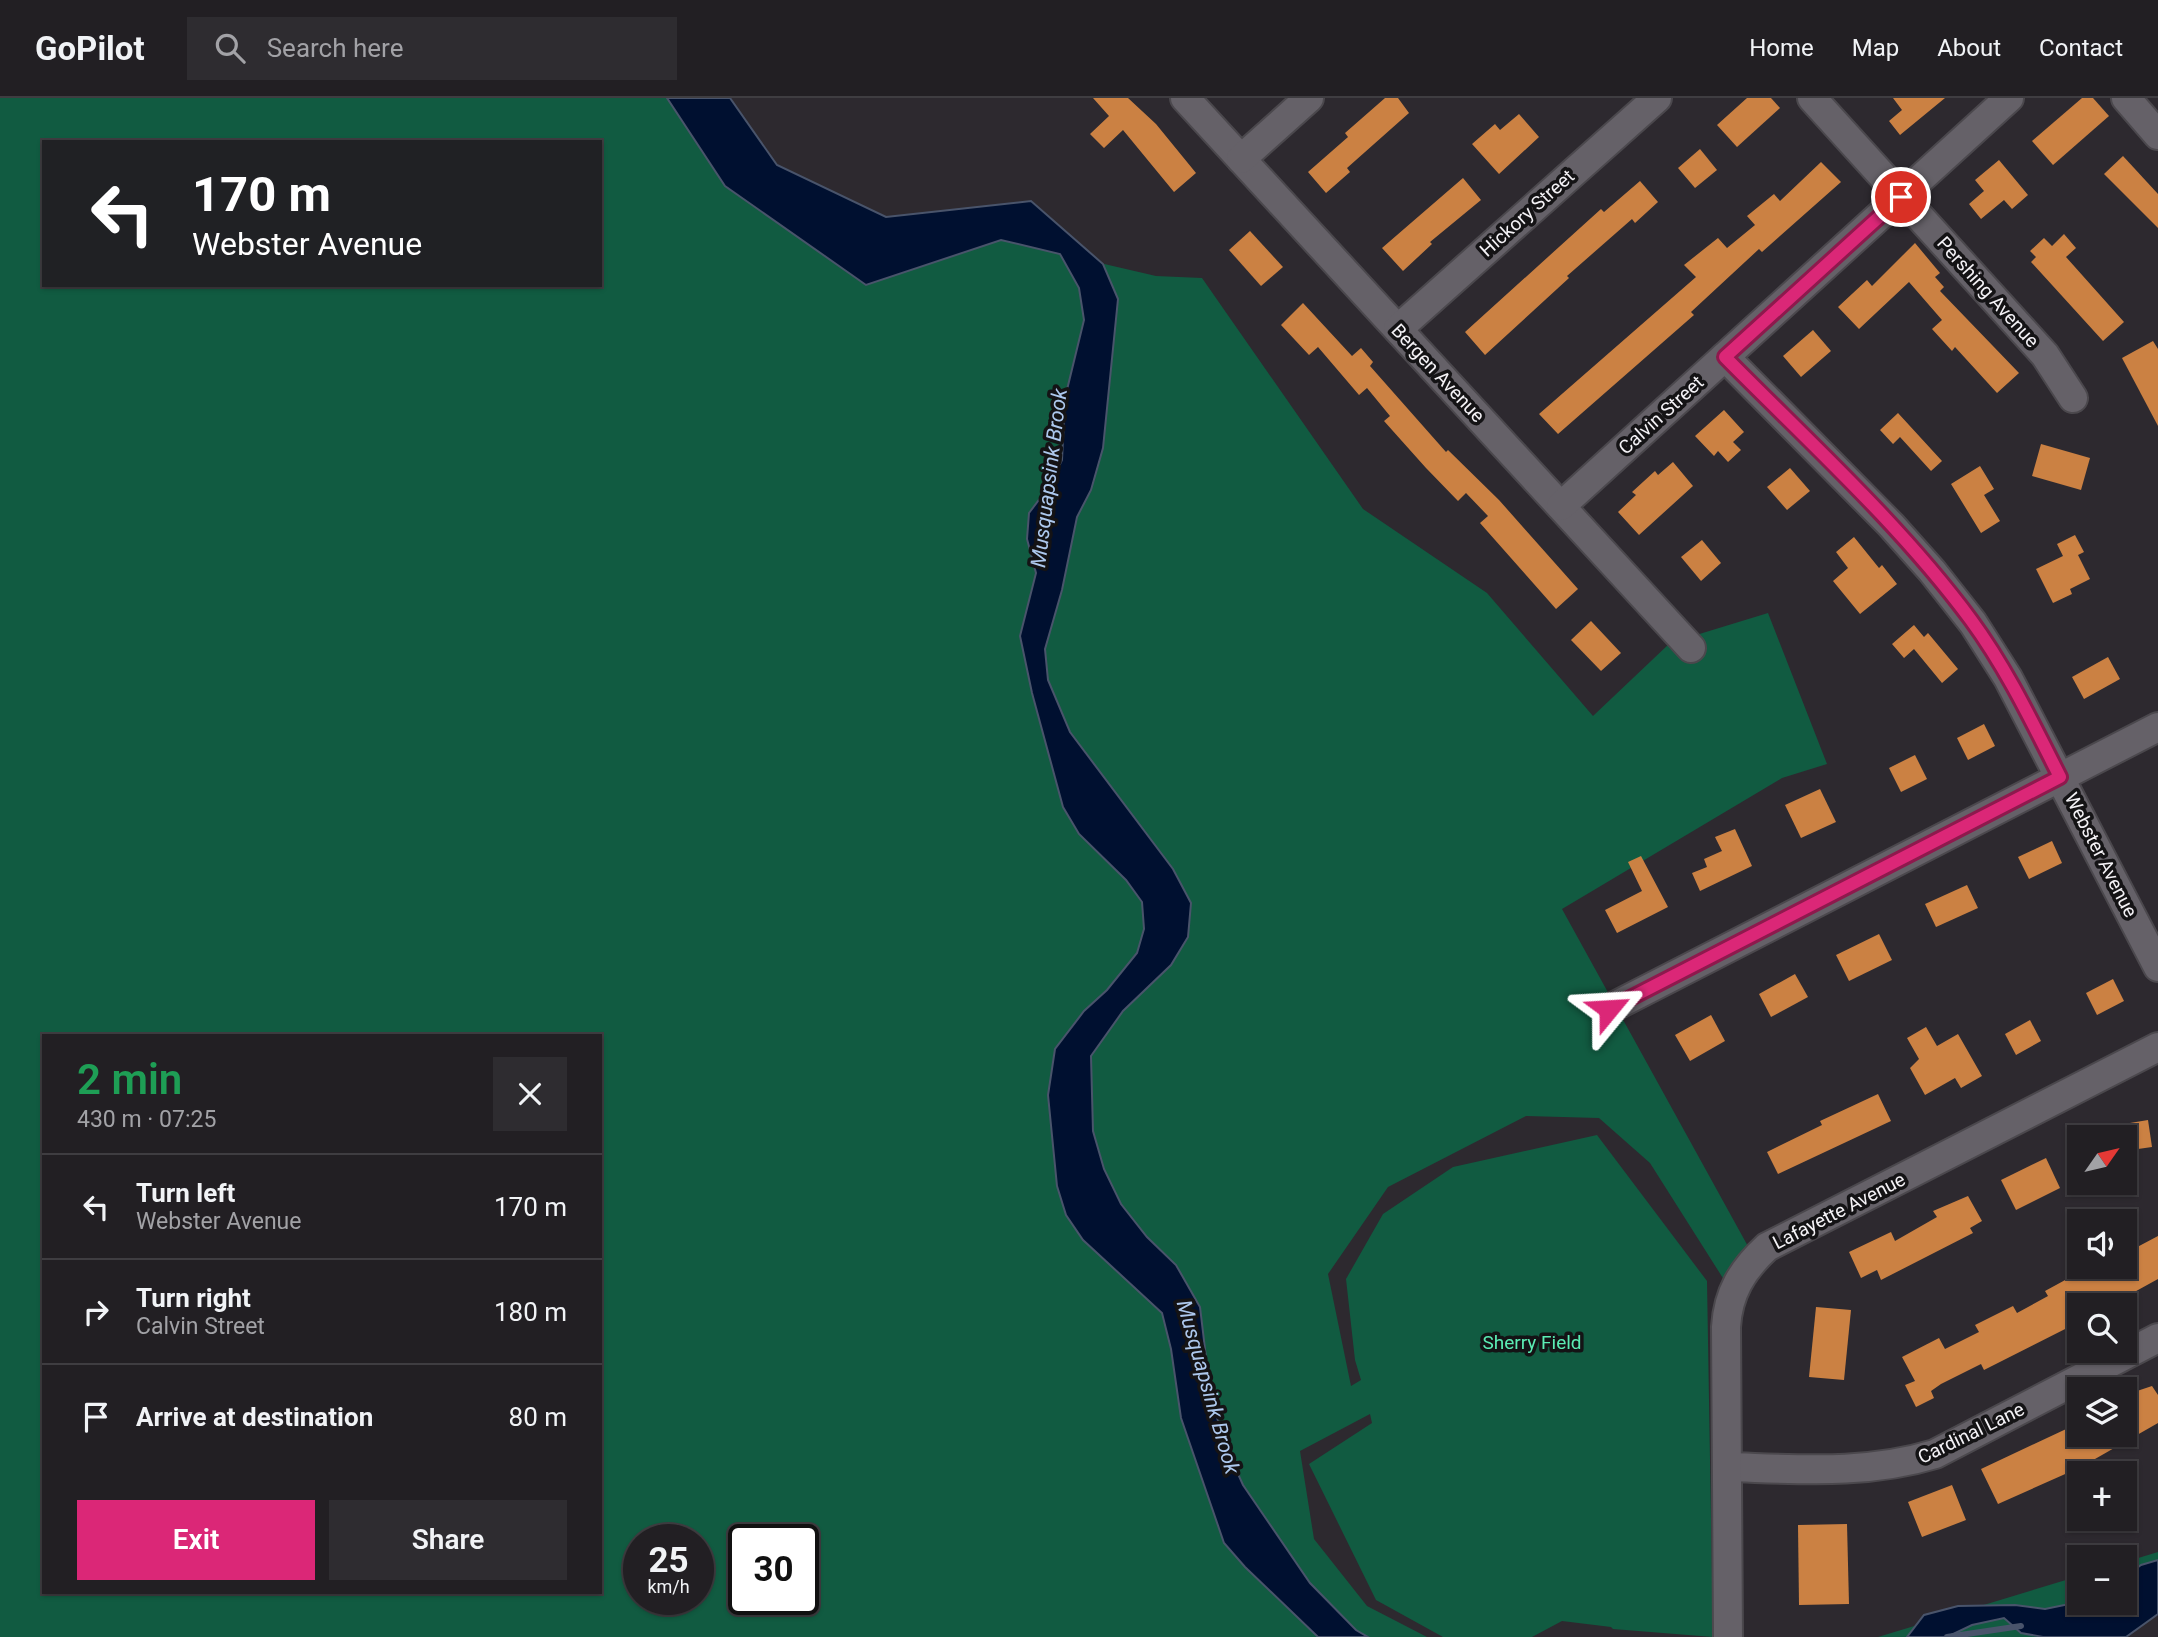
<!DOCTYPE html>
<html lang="en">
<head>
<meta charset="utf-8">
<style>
	:root { --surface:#221f23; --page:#2e2c30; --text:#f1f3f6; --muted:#a2a2a6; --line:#3f3d41; --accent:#db2777 }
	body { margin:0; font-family:Roboto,sans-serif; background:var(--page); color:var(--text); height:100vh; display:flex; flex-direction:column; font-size:26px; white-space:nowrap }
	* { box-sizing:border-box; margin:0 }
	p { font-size:23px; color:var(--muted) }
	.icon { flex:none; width:38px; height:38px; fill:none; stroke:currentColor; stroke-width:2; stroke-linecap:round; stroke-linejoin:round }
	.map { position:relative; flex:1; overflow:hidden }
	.side { position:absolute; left:42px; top:936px; width:560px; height:560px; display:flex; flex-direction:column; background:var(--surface); border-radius:0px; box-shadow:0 2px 5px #0004,0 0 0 2px var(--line) }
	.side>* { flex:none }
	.hud { position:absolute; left:42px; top:42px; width:560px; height:147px; border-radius:0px; box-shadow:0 2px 5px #0004,0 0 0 2px var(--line); background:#202124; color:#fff; overflow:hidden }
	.needle { width:46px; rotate:56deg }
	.controls { position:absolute; left:2067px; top:1027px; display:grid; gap:14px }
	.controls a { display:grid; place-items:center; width:70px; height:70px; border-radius:0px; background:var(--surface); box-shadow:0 2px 5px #0004,0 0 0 2px var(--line); font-size:35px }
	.speed { position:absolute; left:623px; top:1426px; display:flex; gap:14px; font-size:35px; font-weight:700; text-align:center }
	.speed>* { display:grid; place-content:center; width:91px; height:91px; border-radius:50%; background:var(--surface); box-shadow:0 2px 5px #0004,0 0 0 2px var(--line); line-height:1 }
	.speed small { font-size:18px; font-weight:400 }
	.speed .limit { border:4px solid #111; border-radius:10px; background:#fff; color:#111 }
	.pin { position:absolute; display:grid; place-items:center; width:60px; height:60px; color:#fff; margin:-30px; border:4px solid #fff; border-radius:50%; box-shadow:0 2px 7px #0007 }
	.me { position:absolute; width:77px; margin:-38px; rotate:63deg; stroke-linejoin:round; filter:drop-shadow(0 0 5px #0008) }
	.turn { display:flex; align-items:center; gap:24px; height:147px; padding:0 35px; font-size:32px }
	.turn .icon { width:91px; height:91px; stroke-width:2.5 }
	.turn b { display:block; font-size:49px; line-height:60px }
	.round { display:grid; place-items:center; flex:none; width:74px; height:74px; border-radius:0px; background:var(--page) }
	.headline { display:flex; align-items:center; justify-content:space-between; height:119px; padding:0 35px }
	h1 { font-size:42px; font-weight:600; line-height:52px; color:#1e9e55 }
	.cta { display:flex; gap:14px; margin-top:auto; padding:14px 35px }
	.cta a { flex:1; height:80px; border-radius:0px; background:var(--accent); color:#fff; font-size:28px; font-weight:600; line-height:80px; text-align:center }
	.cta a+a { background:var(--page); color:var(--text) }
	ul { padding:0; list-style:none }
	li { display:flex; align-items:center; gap:21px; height:105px; padding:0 35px; border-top:2px solid var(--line) }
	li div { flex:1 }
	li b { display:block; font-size:26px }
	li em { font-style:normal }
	header { display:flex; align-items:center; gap:42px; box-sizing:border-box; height:98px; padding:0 35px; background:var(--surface); border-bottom:2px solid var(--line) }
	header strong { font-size:33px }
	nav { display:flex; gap:38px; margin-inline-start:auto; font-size:24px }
	.search { width:490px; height:63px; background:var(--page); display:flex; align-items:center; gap:18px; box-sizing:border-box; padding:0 24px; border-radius:0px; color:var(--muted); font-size:26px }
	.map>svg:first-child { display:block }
</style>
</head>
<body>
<header>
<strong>GoPilot</strong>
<div class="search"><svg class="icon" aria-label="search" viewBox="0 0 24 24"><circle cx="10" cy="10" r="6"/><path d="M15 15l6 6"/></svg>Search here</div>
<nav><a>Home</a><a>Map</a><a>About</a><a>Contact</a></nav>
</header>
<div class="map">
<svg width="2158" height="1539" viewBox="0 0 2158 1539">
	<rect width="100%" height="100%" fill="#2d292f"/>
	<!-- green -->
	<g fill="#115b41" fill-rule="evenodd">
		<path d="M0,0H667L725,88L866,187L1001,142L1156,178L1202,180L1363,411L1487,495L1593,618L1670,545L1768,515L1827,666L1782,680L1562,811L1755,1161L1733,1196L1650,1065L1599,1020L1526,1018L1388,1089L1328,1176L1351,1288L1361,1282L1355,1262L1346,1181L1383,1116L1453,1069L1597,1037L1707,1183L1713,1539L1613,1531L1611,1529L1562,1523L1532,1539H1443L1376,1502L1309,1366L1372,1325L1370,1316L1300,1353L1314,1441L1367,1508L1427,1539H0ZM44,44H600V187H44ZM44,938H600V1494H44ZM639,1442H698V1502H639ZM744,1442H803V1502H744Z"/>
		<path d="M2158,1454V1503L2079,1539H1878L2079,1478V1505H2124L2125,1464Z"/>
	</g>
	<!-- water -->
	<g fill="#001030" stroke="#49546b" stroke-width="2">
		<path d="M667,0H730L777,67L886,119L1031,103L1103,166L1118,201L1103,350L1091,392L1077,419L1062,492L1045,551L1048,582L1070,634L1173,771L1191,805L1188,839L1171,867L1123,913L1091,958L1093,1033L1104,1071L1121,1106L1147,1139L1176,1167L1200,1209L1211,1301L1228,1354L1243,1387L1310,1485L1356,1532L1368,1539H1318L1245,1469L1224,1445L1181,1320L1171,1251L1162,1215L1083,1142L1066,1117L1057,1088L1048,997L1055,951L1084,913L1107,892L1137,855L1144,831L1142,804L1126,782L1079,736L1063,709L1032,595L1020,538L1036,475L1027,441L1029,415L1050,387L1062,362L1065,300L1084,222L1079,190L1060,156L1001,142L866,187L725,88Z"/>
		<path d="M2158,1462V1516L2126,1539H2043L2021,1535L2004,1520L1972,1527L1947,1539H1907L1924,1517L1958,1508L2015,1507L2045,1511L2079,1504L2124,1505L2125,1479L2141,1467Z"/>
	</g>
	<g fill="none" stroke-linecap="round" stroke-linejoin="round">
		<!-- stream -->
		<path stroke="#49546b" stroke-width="6" d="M1947,1539L2021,1528"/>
	</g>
	<!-- building -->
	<g fill="#cb8143">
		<path d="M1093,0H1128L1156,26L1196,75L1174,94L1123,32L1104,50L1090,36L1109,18Z"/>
		<path d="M1385,0H1398L1409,15L1347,70L1350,74L1326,95L1308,74L1348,39L1345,35Z"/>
		<path d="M1747,0H1771L1780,10L1737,49L1717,27Z"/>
		<path d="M1893,0H1945L1900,37L1889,23L1902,12Z"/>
		<path d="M2082,0H2093L2109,18L2053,67L2032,43Z"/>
		<path d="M1519,16L1539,39L1499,76L1472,46L1495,26L1500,32Z"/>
		<path d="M1700,51L1717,72L1695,90L1678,70Z"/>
		<path d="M2123,58L2158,96V130L2104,76Z"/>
		<path d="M1999,62L2028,97L2012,111L2004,102L1981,121L1969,106L1984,93L1975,82Z"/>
		<path d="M1821,64L1841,84L1762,154L1759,151L1691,214L1694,217L1558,336L1539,316L1696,179L1684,167L1718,140L1727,150L1755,127L1747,118L1774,96L1780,103Z"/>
		<path d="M1463,80L1481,102L1430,144L1432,146L1403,173L1382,150Z"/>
		<path d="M1640,83L1658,104L1635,125L1632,121L1567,178L1569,180L1485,257L1465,234L1601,111L1604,114Z"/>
		<path d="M1250,133L1283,169L1261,188L1229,152Z"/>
		<path d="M2064,136L2076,150L2066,159L2124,224L2103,243L2031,164L2036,159L2030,153L2044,140L2052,148Z"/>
		<path d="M1915,145L1940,175L1935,179L1944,189L1940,193L2019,275L1997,295L1955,249L1952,253L1932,231L1942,222L1909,184L1859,231L1838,209L1867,182L1872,188Z"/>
		<path d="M1303,205L1352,258L1361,250L1373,264L1370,268L1446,354L1448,352L1499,402L1578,491L1556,511L1480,425L1488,418L1466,395L1458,403L1426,370L1384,323L1390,318L1367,290L1359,297L1318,249L1309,257L1281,227Z"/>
		<path d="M1813,232L1831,253L1801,279L1783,258Z"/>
		<path d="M2153,243L2158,251V328L2122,260Z"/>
		<path d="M1724,312L1744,334L1733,344L1741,352L1728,364L1718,353L1714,358L1695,338Z"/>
		<path d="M1898,315L1942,363L1931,373L1900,339L1893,346L1880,332Z"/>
		<path d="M2041,346L2090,360L2081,392L2032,378Z"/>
		<path d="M1673,364L1693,388L1639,437L1618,414L1636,397L1632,394L1655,373L1658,377Z"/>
		<path d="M1980,368L1994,391L1984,397L2000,423L1981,435L1951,386Z"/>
		<path d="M1790,370L1810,393L1787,412L1767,389Z"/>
		<path d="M2075,437L2084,454L2078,457L2090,481L2070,491L2072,496L2053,505L2036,471L2063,458L2057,446Z"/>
		<path d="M1854,439L1879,470L1882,467L1897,486L1860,516L1833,483L1848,470L1836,454Z"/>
		<path d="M1702,442L1721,465L1701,483L1681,459Z"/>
		<path d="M1591,523L1621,555L1601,573L1571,542Z"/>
		<path d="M1914,527L1924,539L1928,535L1958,571L1942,585L1914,551L1904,560L1892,546Z"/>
		<path d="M2108,559L2120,581L2084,601L2072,579Z"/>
		<path d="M1984,626L1995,648L1968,662L1957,640Z"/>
		<path d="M1915,657L1927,681L1901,694L1889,670Z"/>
		<path d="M1820,691L1836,724L1801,740L1785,707Z"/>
		<path d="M1735,731L1752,768L1700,793L1692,775L1707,769L1704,761L1722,753L1715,739Z"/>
		<path d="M2052,743L2062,765L2029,781L2018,759Z"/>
		<path d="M1641,758L1668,809L1617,835L1605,812L1642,793L1628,764Z"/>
		<path d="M1967,787L1978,810L1936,829L1925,806Z"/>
		<path d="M1879,836L1892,862L1849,883L1836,857Z"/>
		<path d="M1795,876L1808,899L1771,919L1759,896Z"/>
		<path d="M2113,881L2124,903L2097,917L2086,895Z"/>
		<path d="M1711,917L1725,943L1690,963L1675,937Z"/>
		<path d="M2030,922L2041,943L2016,957L2005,936Z"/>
		<path d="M1926,929L1937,948L1958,936L1982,978L1961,990L1955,980L1925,997L1910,970L1919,961L1907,940Z"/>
		<path d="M1878,996L1891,1023L1778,1076L1767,1054L1822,1027L1820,1023Z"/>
		<path d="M2148,1022L2152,1049L2124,1053V1026Z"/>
		<path d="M2046,1060L2060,1090L2016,1112L2001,1082Z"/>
		<path d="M1968,1098L1982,1123L1970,1130L1973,1135L1881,1182L1877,1172L1861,1180L1849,1154L1891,1134L1895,1143L1937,1119L1933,1113Z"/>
		<path d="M2158,1138V1181L2109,1208H2079V1224L1984,1272L1981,1266L1941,1286L1931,1293L1934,1300L1916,1309L1905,1287L1915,1283L1902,1259L1939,1240L1945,1251L1979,1234L1975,1227L2013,1208L2017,1215L2048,1198L2045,1193L2089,1169H2124V1156Z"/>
		<path d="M1816,1209L1851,1212L1844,1282L1809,1279Z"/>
		<path d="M2152,1288L2158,1297V1325L2081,1369L1998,1406L1981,1371L2079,1325V1337H2124V1305L2128,1303V1296Z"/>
		<path d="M1952,1387L1966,1422L1922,1439L1908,1404Z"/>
		<path d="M1847,1426L1849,1506L1799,1507L1798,1427Z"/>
	</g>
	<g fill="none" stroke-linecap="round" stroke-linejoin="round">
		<!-- minor casing -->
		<g stroke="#4b484d" stroke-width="32">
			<g id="minor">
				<path d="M1185,0L1691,550"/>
				<path d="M1812,0L2045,257L2073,300"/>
				<path d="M2126,0L2158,37"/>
				<path d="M1241,61L1309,0"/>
				<path d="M1398,231L1657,0"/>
				<path d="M1725,259L1891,427L1932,473L1973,525L2008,580L2158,869"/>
				<path d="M1561,408L2009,0"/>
				<path d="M1609,911L2158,629"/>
				<path d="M1727,1369C1798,1371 1866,1377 1935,1356L2158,1240"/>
				<path d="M1728,1539L1726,1229C1728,1195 1742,1172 1767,1149L2158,949"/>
			</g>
		</g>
		<!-- minor -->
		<use href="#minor" stroke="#656168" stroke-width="28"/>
	</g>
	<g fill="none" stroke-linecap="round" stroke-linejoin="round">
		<!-- route casing -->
		<g stroke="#8e194d" stroke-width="18">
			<path id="route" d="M1609,911L2060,679C2033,626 2007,571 1971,522C1900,426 1809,344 1725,259L1901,99"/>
		</g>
		<!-- route -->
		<use href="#route" stroke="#db2777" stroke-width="12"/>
	</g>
	<g text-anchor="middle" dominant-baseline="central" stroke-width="7" stroke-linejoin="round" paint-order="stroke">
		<!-- street labels -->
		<g font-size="19" fill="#f4f2f6" stroke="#141315">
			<text transform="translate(1527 115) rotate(-42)">Hickory Street</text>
			<text transform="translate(1988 194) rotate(48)">Pershing Avenue</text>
			<text transform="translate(1438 275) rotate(47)">Bergen Avenue</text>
			<text transform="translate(1661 317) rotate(-42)">Calvin Street</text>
			<text transform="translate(2101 757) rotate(63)">Webster Avenue</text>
			<text transform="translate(1839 1113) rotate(-27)">Lafayette Avenue</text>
			<text transform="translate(1971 1335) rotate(-26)">Cardinal Lane</text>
		</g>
		<!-- park labels -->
		<g font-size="19" fill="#5bedb4" stroke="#141315">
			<text x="1532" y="1244">Sherry Field</text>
		</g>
		<!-- water labels -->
		<g font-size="21" font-style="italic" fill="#adc8ed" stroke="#141315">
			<text transform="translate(1049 380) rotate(-83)">Musquapsink Brook</text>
			<text transform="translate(1208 1289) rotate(74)">Musquapsink Brook</text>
		</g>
	</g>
</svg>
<div class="controls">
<a><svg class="needle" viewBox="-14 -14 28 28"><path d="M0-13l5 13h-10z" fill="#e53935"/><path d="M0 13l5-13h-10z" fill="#a2a2a6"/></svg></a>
<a><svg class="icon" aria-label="sound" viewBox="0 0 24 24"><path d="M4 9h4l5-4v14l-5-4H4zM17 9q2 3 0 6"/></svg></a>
<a><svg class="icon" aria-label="search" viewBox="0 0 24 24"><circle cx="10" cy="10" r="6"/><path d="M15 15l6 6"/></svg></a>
<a><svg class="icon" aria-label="layers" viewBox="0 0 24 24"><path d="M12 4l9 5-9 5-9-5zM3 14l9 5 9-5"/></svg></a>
<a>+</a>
<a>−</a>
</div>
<div class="speed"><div>25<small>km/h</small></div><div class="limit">30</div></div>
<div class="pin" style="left:1901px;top:99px;background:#d93025"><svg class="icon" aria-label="arrive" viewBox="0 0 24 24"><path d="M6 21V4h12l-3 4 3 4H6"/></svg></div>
<svg class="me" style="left:1609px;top:911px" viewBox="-20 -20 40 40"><path d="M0-17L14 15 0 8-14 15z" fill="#db2777" stroke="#fff" stroke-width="4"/></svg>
<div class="hud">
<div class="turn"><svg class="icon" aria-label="left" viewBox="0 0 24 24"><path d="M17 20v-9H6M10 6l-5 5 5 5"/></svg><div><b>170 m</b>Webster Avenue</div></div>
</div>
<section class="side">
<div class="headline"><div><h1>2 min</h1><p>430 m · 07:25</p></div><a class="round"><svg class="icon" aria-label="close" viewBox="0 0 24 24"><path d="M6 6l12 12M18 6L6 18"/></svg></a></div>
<ul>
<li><svg class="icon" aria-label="left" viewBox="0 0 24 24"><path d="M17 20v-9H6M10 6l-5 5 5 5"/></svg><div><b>Turn left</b><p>Webster Avenue</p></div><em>170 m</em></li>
<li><svg class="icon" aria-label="right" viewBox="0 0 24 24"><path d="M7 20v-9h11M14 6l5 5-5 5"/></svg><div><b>Turn right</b><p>Calvin Street</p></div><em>180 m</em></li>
<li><svg class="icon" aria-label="arrive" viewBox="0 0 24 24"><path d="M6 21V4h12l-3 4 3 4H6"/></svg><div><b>Arrive at destination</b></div><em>80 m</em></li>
</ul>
<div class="cta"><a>Exit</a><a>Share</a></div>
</section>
</div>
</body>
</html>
